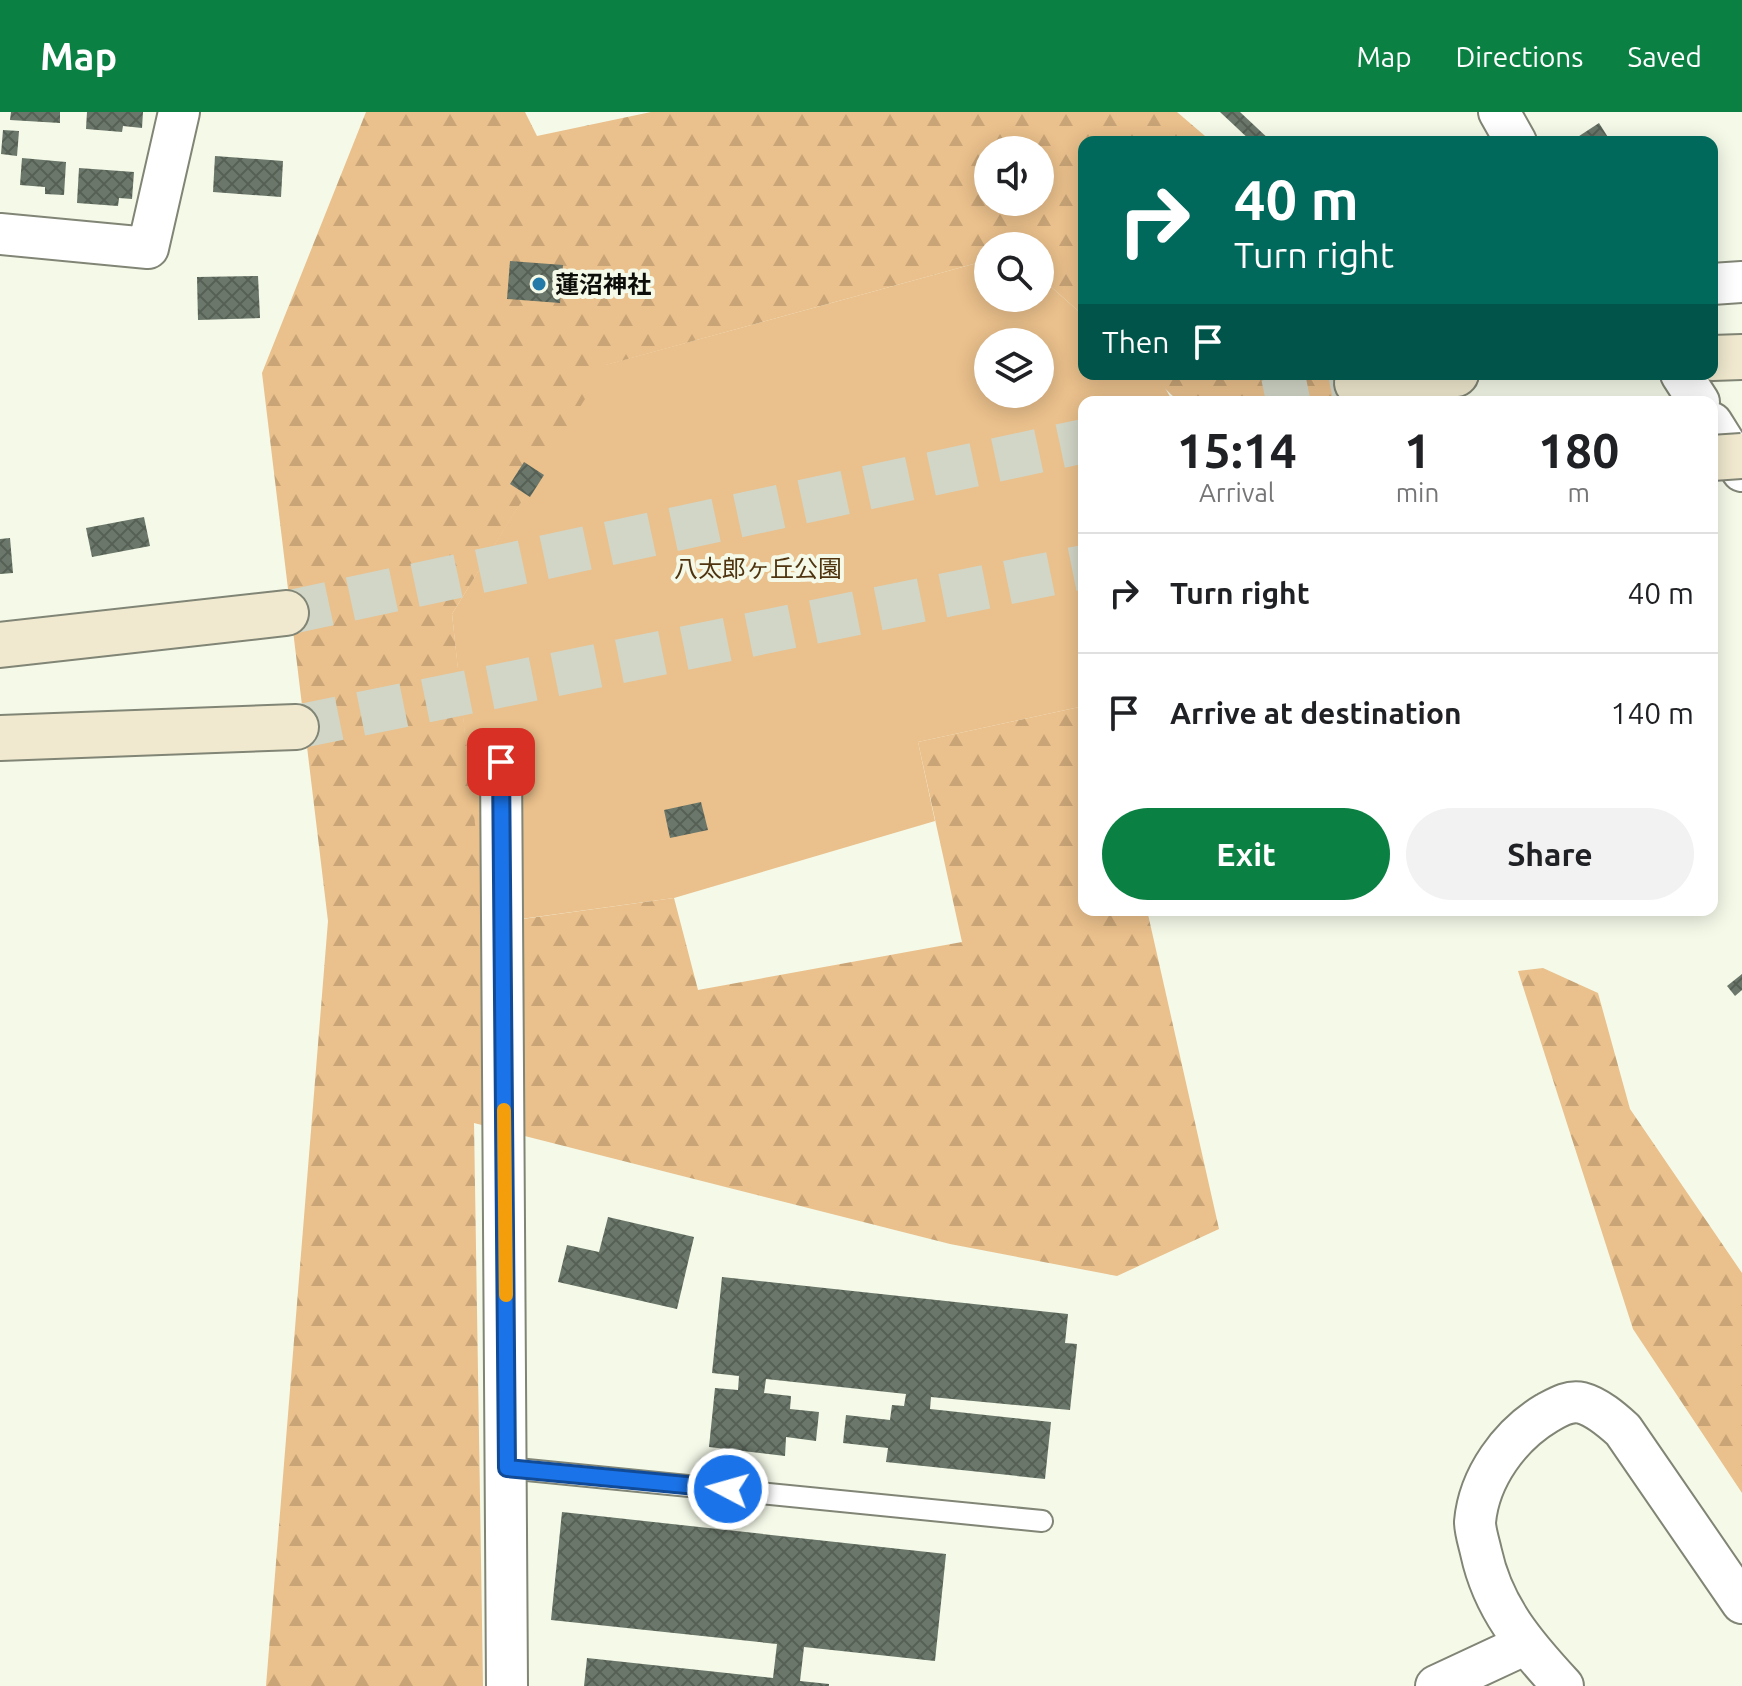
<!DOCTYPE html>
<html lang="en">
<head>
<meta charset="utf-8">
<style>
	:root { --surface:#fff; --page:#f2f2f2; --text:#202124; --muted:#757577; --line:#e0e0e0; --accent:#0b8043 }
	body { margin:0; font-family:Ubuntu,"Noto Sans JP",sans-serif; background:var(--page); color:var(--text); height:100vh; display:flex; flex-direction:column; font-size:30px; white-space:nowrap }
	* { box-sizing:border-box; margin:0 }
	p { font-size:26px; color:var(--muted) }
	.icon { flex:none; width:44px; height:44px; fill:none; stroke:currentColor; stroke-width:2; stroke-linecap:round; stroke-linejoin:round }
	.map { position:relative; flex:1; overflow:hidden }
	.drawer { position:absolute; left:1078px; top:284px; width:640px; height:520px; display:flex; flex-direction:column; background:var(--surface); border-radius:16px; box-shadow:0 4px 20px #0003 }
	.drawer>* { flex:none }
	.guide { position:absolute; left:1078px; top:24px; width:640px; height:244px; border-radius:16px; box-shadow:0 4px 20px #0003; background:#00695c; color:#fff; overflow:hidden }
	.tools { position:absolute; left:974px; top:24px; display:grid; gap:16px }
	.tools a { display:grid; place-items:center; width:80px; height:80px; border-radius:50%; background:var(--surface); box-shadow:0 4px 20px #0003; font-size:40px }
	.pin { position:absolute; display:grid; place-items:center; width:68px; height:68px; color:#fff; margin:-34px; border-radius:16px; box-shadow:0 4px 12px #0006 }
	.me { position:absolute; width:88px; margin:-44px; rotate:276deg; stroke-linejoin:round; filter:drop-shadow(0 0 6px #0008) }
	.turn { display:flex; align-items:center; gap:28px; height:168px; padding:0 24px; font-size:36px }
	.turn .icon { width:104px; height:104px; stroke-width:2.5 }
	.turn b { display:block; font-size:56px; line-height:68px }
	.then { display:flex; align-items:center; height:76px; padding:0 24px; background:#0003; gap:16px; font-size:30px }
	.eta { display:flex; justify-content:space-evenly; align-items:center; height:136px; text-align:center }
	.eta b { font-size:48px; font-weight:600; line-height:56px }
	.cta { display:flex; gap:16px; margin-top:auto; padding:16px 24px }
	.cta a { flex:1; height:92px; border-radius:48px; background:var(--accent); color:#fff; font-size:32px; font-weight:600; line-height:92px; text-align:center }
	.cta a+a { background:var(--page); color:var(--text) }
	ul { padding:0; list-style:none }
	li { display:flex; align-items:center; gap:24px; height:120px; padding:0 24px; border-top:2px solid var(--line) }
	li div { flex:1 }
	li b { display:block; font-size:30px }
	li em { font-style:normal }
	header { display:flex; align-items:center; gap:48px; box-sizing:border-box; height:112px; padding:0 40px; background:var(--accent); color:#fff }
	header strong { font-size:38px }
	nav { display:flex; gap:44px; margin-inline-start:auto; font-size:28px }
	.map>svg:first-child { display:block }
</style>
</head>
<body>
<header>
<strong>Map</strong>
<nav><a>Map</a><a>Directions</a><a>Saved</a></nav>
</header>
<div class="map">
<svg width="1742" height="1574" viewBox="0 0 1742 1574">
	<defs>
		<pattern id="forest-firs" width="22" height="20" patternUnits="userSpaceOnUse" patternTransform="scale(2)"><rect width="22" height="20" fill="#eac08c"/><path d="M5 1l3.5 6h-7zM16 11l3.5 6h-7z" fill="#c8a477"/></pattern>
		<pattern id="building-cross-hatch" width="8" height="8" patternUnits="userSpaceOnUse" patternTransform="scale(2)"><rect width="8" height="8" fill="#6b776a"/><path d="M0 0l8 8M0 8l8-8" fill="none" stroke="#566055"/></pattern>
	</defs>
	<rect width="100%" height="100%" fill="#f4f9e8"/>
	<!-- green -->
	<path fill="#eac08c" fill-rule="evenodd" d="M988,148V186H1040V165L1084,204V262H1150L1164,274L1173,290H1084V594L918,630L935,709L674,786L485,812L452,502L605,253ZM988,230H1040V282H988Z"/>
	<!-- forest -->
	<g fill="url(#forest-firs)" fill-rule="evenodd">
		<path d="M366,0H525L537,24L651,0H1177L1212,30H1084V204L1040,165V134H988V148L606,253L452,502L486,812L674,786L698,878L962,830L918,630L1084,594V798H1147L1219,1117L1117,1164L950,1132L474,1011L483,1574H266L328,809L262,261ZM988,38H1040V90H988Z"/>
		<path d="M1150,262H1341L1346,290H1179Z"/>
		<path d="M1543,856L1598,881L1630,997L1742,1161V1381L1633,1217L1518,859Z"/>
	</g>
	<!-- building -->
	<g fill="url(#building-cross-hatch)">
		<path d="M11,0H60V11L10,8Z"/>
		<path d="M87,0H143L142,16L123,14L122,20L86,17Z"/>
		<path d="M1220,0H1240L1272,30H1252Z"/>
		<path d="M1599,11L1611,30H1570Z"/>
		<path d="M3,18L19,19L17,44L1,42Z"/>
		<path d="M215,44L283,49L281,85L213,80Z"/>
		<path d="M22,46L66,50L64,83L45,82V75L20,73Z"/>
		<path d="M79,56L134,60L132,87L119,86L118,94L77,91Z"/>
		<path d="M510,149L563,153L560,191L507,187Z"/>
		<path d="M258,164L260,206L198,208L197,165Z"/>
		<path d="M524,350L544,363L530,385L510,372Z"/>
		<path d="M144,405L150,434L92,445L86,416Z"/>
		<path d="M10,426L13,461L0,462V427Z"/>
		<path d="M701,690L708,718L670,726L664,698Z"/>
		<path d="M1742,862V878L1735,884L1727,874Z"/>
		<path d="M608,1105L694,1125L677,1197L558,1170L567,1133L599,1140Z"/>
		<path d="M722,1165L1068,1202L1065,1231L1077,1232L1070,1298L931,1285L930,1297L1051,1310L1045,1367L886,1350L888,1336L843,1331L846,1303L890,1308L892,1293L904,1294L906,1282L766,1267L764,1281L791,1284L790,1297L819,1300L816,1329L786,1325L785,1344L709,1335L715,1276L738,1278L739,1264L712,1261Z"/>
		<path d="M562,1400L946,1442L935,1549L804,1535L800,1569L829,1572V1574H584L587,1546L773,1566L777,1532L551,1508Z"/>
	</g>
	<g fill="none" stroke-linecap="round" stroke-linejoin="round">
		<!-- secondary-tunnel -->
		<g stroke="#d1d6c7" stroke-width="44" stroke-dasharray="44 22" stroke-linecap="butt">
			<path d="M1266,290L1357,271"/>
			<path d="M286,501L1084,329"/>
			<path d="M296,615L1084,455"/>
		</g>
		<!-- lane casing -->
		<g stroke="#808575" stroke-width="24">
			<path id="lane" d="M507,1356L1042,1409"/>
		</g>
		<!-- street casing -->
		<g stroke="#808575" stroke-width="44">
			<g id="street">
				<path d="M1499,0L1516,30"/>
				<path d="M0,122L148,136L179,0"/>
				<path d="M1712,172L1742,170"/>
				<path d="M1681,262L1699,290"/>
				<path d="M1712,311L1742,359"/>
				<path d="M501,650L507,1574"/>
				<path d="M1436,1574L1524,1533"/>
				<path d="M1563,1574C1525,1533 1493,1496 1481,1440C1479,1431 1475,1419 1475,1410C1479,1365 1510,1323 1547,1301C1558,1295 1569,1288 1582,1291C1597,1295 1612,1308 1623,1318L1742,1491"/>
			</g>
		</g>
		<!-- secondary casing -->
		<g stroke="#808575" stroke-width="48">
			<g id="secondary">
				<path d="M1712,246L1742,245"/>
				<path d="M1357,271L1456,262"/>
				<path d="M0,533L286,501"/>
				<path d="M0,626L296,615"/>
			</g>
		</g>
		<!-- lane -->
		<use href="#lane" stroke="#fff" stroke-width="20"/>
		<!-- street -->
		<use href="#street" stroke="#fff" stroke-width="40"/>
		<!-- secondary -->
		<use href="#secondary" stroke="#f0e9cf" stroke-width="44"/>
		<!-- secondary-bridge casing -->
		<g stroke="#808575" stroke-width="48" stroke-linecap="butt">
			<path id="secondary-bridge" d="M1712,346L1742,344"/>
		</g>
		<!-- secondary-bridge -->
		<use href="#secondary-bridge" stroke="#f0e9cf" stroke-width="44"/>
	</g>
	<g fill="none" stroke-linecap="round" stroke-linejoin="round">
		<!-- route casing -->
		<g stroke="#114b97" stroke-width="20">
			<path id="route" d="M501,650L507,1356L728,1377"/>
		</g>
		<!-- route -->
		<use href="#route" stroke="#1a73e8" stroke-width="14"/>
		<!-- slow -->
		<path stroke="#f59e0b" stroke-width="14" d="M504,998L506,1183"/>
	</g>
	<!-- markers -->
	<circle fill="#217aa8" stroke="#f4f9e8" stroke-width="3" cx="539" cy="172" r="8"/>
	<g text-anchor="middle" dominant-baseline="central" stroke-width="8" stroke-linejoin="round" paint-order="stroke">
		<!-- poi labels -->
		<g font-size="24" font-weight="bold" fill="#0d0e09" stroke="#f4f9e8" text-anchor="start">
			<text x="555" y="172">蓮沼神社</text>
		</g>
		<!-- park labels -->
		<g font-size="24" fill="#4f340f" stroke="#f4f9e8">
			<text x="758" y="456">八太郎ヶ丘公園</text>
		</g>
	</g>
</svg>
<div class="tools">
<a><svg class="icon" aria-label="sound" viewBox="0 0 24 24"><path d="M4 9h4l5-4v14l-5-4H4zM17 9q2 3 0 6"/></svg></a>
<a><svg class="icon" aria-label="search" viewBox="0 0 24 24"><circle cx="10" cy="10" r="6"/><path d="M15 15l6 6"/></svg></a>
<a><svg class="icon" aria-label="layers" viewBox="0 0 24 24"><path d="M12 4l9 5-9 5-9-5zM3 14l9 5 9-5"/></svg></a>
</div>
<div class="pin" style="left:501px;top:650px;background:#d93025"><svg class="icon" aria-label="arrive" viewBox="0 0 24 24"><path d="M6 21V4h12l-3 4 3 4H6"/></svg></div>
<svg class="me" style="left:728px;top:1377px" viewBox="-20 -20 40 40"><circle r="17" fill="#1a73e8" stroke="#fff" stroke-width="3"/><path d="M0-11L8 9 0 5-8 9z" fill="#fff"/></svg>
<div class="guide">
<div class="turn"><svg class="icon" aria-label="right" viewBox="0 0 24 24"><path d="M7 20v-9h11M14 6l5 5-5 5"/></svg><div><b>40 m</b>Turn right</div></div>
<div class="then">Then<svg class="icon" aria-label="arrive" viewBox="0 0 24 24"><path d="M6 21V4h12l-3 4 3 4H6"/></svg></div>
</div>
<section class="drawer">
<div class="eta">
<div><b>15:14</b><p>Arrival</p></div>
<div><b>1</b><p>min</p></div>
<div><b>180</b><p>m</p></div>
</div>
<ul>
<li><svg class="icon" aria-label="right" viewBox="0 0 24 24"><path d="M7 20v-9h11M14 6l5 5-5 5"/></svg><div><b>Turn right</b></div><em>40 m</em></li>
<li><svg class="icon" aria-label="arrive" viewBox="0 0 24 24"><path d="M6 21V4h12l-3 4 3 4H6"/></svg><div><b>Arrive at destination</b></div><em>140 m</em></li>
</ul>
<div class="cta"><a>Exit</a><a>Share</a></div>
</section>
</div>
</body>
</html>
